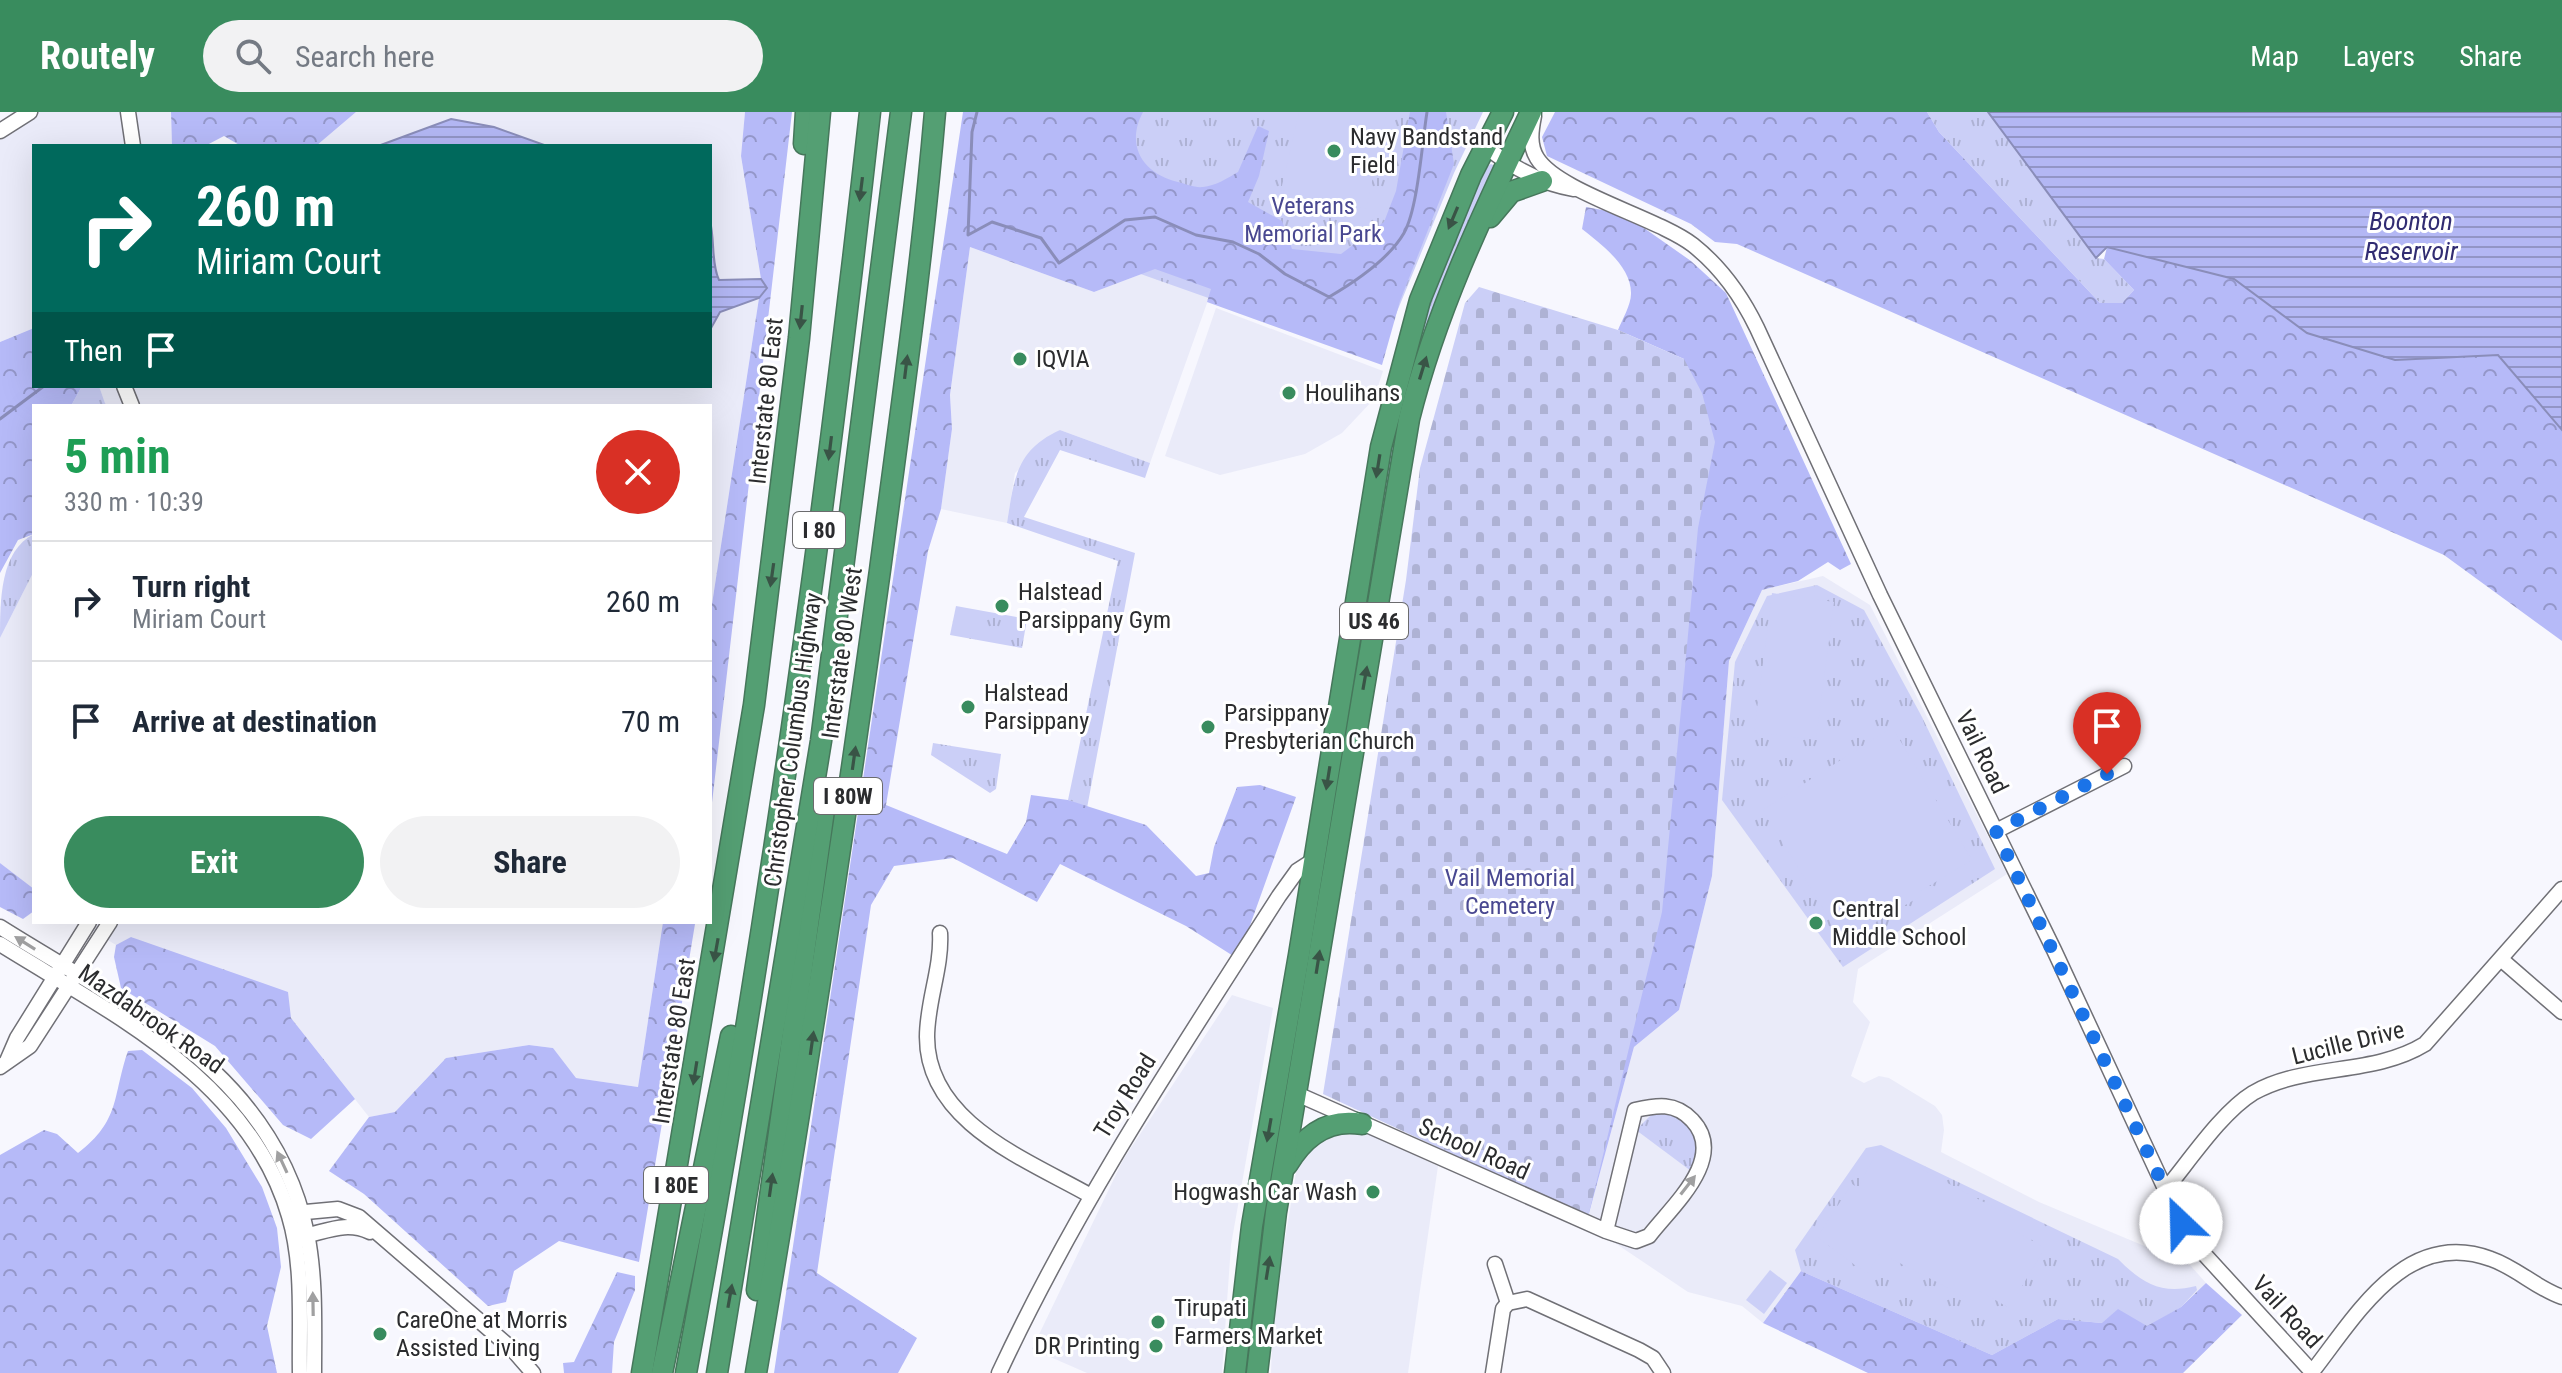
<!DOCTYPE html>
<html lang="en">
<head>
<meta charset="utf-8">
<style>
	:root { --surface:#fff; --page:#f2f2f3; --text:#1f2937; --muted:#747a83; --line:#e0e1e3; --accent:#398c5e }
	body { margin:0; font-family:"Roboto Condensed",sans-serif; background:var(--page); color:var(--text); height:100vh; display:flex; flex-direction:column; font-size:30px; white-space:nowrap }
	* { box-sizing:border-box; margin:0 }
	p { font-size:26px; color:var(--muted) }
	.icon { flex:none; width:44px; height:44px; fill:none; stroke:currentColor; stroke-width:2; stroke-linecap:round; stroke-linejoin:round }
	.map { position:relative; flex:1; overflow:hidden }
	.panel { position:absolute; left:32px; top:292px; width:680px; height:520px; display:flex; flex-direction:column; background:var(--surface); border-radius:0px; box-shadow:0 8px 32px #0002 }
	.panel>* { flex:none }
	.guide { position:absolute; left:32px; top:32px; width:680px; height:244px; border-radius:0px; box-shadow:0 8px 32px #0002; background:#00695c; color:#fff; overflow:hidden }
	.pin { position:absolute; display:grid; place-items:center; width:68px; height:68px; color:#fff; margin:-82px -34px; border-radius:50% 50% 50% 0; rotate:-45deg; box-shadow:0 0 8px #0007 }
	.pin .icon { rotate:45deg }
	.me { position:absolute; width:88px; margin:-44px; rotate:336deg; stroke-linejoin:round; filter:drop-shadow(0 0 6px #0008) }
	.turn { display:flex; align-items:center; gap:28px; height:168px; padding:0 32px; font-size:36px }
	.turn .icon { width:104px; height:104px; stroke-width:2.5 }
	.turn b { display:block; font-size:56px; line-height:68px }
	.then { display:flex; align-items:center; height:76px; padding:0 32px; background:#0003; gap:16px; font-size:30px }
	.round { display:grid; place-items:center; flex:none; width:84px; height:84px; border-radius:42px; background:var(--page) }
	.head { display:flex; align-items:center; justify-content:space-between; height:136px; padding:0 32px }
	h1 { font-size:48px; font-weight:700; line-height:60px; color:#1e9e55 }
	.cta { display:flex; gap:16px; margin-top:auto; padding:16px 32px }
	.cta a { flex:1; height:92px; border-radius:48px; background:var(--accent); color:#fff; font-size:32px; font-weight:700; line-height:92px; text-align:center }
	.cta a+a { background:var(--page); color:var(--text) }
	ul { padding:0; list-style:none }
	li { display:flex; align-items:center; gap:24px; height:120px; padding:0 32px; border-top:2px solid var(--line) }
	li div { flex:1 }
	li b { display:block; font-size:30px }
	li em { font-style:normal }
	header { display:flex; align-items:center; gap:48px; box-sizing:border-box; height:112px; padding:0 40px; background:var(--accent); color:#fff }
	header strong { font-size:38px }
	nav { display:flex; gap:44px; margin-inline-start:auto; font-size:28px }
	.search { width:560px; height:72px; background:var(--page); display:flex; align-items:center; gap:20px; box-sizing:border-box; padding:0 28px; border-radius:44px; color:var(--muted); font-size:30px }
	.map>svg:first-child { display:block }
</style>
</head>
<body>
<header>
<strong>Routely</strong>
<div class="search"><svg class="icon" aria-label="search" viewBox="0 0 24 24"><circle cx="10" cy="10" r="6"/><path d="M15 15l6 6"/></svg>Search here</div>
<nav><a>Map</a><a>Layers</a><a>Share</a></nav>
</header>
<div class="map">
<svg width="2562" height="1261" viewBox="0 0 2562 1261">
	<defs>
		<pattern id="grass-tufts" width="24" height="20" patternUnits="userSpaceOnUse" patternTransform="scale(2)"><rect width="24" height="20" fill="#cbcff7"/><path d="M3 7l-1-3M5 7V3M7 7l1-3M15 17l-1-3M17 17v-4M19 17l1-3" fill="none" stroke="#aeb2d4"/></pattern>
		<pattern id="forest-crowns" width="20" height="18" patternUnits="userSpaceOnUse" patternTransform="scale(2)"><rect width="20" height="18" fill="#b6baf8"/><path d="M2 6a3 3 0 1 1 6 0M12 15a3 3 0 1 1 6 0" fill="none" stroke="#9497c9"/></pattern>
		<pattern id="cemetery-stones" width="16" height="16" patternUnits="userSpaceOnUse" patternTransform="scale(2)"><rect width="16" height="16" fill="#cbcff7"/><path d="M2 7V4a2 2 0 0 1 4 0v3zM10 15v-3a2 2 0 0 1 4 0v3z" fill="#aeb2d4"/></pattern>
		<pattern id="water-rules" width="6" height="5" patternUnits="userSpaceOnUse" patternTransform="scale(2)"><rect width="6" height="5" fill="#b3b7f4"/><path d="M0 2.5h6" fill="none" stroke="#9295c6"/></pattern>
	</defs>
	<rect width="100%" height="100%" fill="#f7f7fe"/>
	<!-- built -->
	<g fill="#eaebf9">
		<path d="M37,0H171L172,34H34V216L0,230V24Z"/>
		<path d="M356,0H745L741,44L761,167L767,176L759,186L710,505V294H106L99,274H710V34H316Z"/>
		<path d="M970,135L1094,180L1155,157L1212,177L1150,351L1060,318L1015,361L1007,411L941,397L952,317L950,283Z"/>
		<path d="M1216,196L1383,259L1374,287L1342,321L1305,342L1220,363L1165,344Z"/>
		<path d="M34,459V777L0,751V526Z"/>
		<path d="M1823,464L1870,493L2007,762L1858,857L1853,890L1870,910L1851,964L1864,971L1879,964L1889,966L1935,994L1942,1003L1944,1018L1941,1040L2039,1090L2190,1153L2206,1171L2181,1195L2147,1215L2058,1207L1992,1243L1801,1159L1763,1211L1742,1194L1688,1180L1615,1131L1588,1119V1105L1634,935L1679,898L1712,764L1729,549L1762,478Z"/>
		<path d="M78,810H663L638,975L575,966L553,936L529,933L446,946L395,1000L369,1005L291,906L132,825L116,833Z"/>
		<path d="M1232,883L1273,896L1231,1133L1222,1261H1087L1032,1237L1123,1048Z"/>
		<path d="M1353,1015L1438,1054L1408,1261H1271L1273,1201L1298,1048L1316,1026Z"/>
	</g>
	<!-- grass -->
	<g fill="url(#grass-tufts)">
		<path d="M989,0H1483L1454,61L1378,246L974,103Z"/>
		<path d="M1927,0H1988L2096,146L2104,147L2134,178L2122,191H2100L1939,20Z"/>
		<path d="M1491,52L1497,55L1446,171L1306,887L1312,815L1396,297L1442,149L1485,56Z"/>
		<path d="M82,274H99L106,294H71Z"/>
		<path d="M1060,318L1150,351L1145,366L1060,338L1024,405L1135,441L1087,696L1068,688L1118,449L1007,411C1014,367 1016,338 1060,318Z"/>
		<path d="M34,422V459L0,526C0,488 0,439 34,422Z"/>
		<path d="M1817,473L1864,498L1922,605L1995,757L1843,855L1722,688L1735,550L1767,484Z"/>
		<path d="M956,494L1027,507L1022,536L950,523Z"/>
		<path d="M933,631L1001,642L996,677L990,681L931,643Z"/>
		<path d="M1666,1001C1698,1012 1702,1029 1691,1059L1636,1018L1651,1003Z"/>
		<path d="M1881,1033L2118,1147C2142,1171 2161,1183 2196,1174L2197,1178L2181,1195L2147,1215L2058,1207L1992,1243L1801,1159L1795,1138L1866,1036Z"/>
	</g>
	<!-- forest -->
	<g fill="url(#forest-crowns)">
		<path d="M171,0H356L316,34H241L224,24L205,34H172Z"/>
		<path d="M745,0H792L710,708V505L759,186L767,176L761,167L741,44Z"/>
		<path d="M963,0H1143C1125,34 1143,62 1178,70C1186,72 1195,76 1203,75C1215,74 1228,66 1238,60L1258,14L1269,19L1259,64L1248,90L1282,109L1292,137L1341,142L1384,110L1396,79L1410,0H1446L1454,52L1400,189L1382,253L1207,190L1211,177L1155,157L1094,180L970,135L950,283L952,317L941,397L928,439L886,693L1007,742L1026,710L1031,683L1068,688L1146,713L1196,764L1209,761L1214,735L1237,675L1260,673L1296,685L1238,847L1186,814L1060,752L1037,790L953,746L894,754L871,793L817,1161L917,1226L898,1261H774Z"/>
		<path d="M1555,0H1927L1939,20L2100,191H2122L2134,178L2104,147L2107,135L2234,167L2307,221L2395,248L2498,243L2562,318V529L2444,443L1737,132L1715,130L1691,112L1547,44L1542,25Z"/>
		<path d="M1586,95L1624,102L1691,149L1726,181L1851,452L1840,458L1828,450L1798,469L1762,478L1729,549L1712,764L1679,898L1634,935L1588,1105L1684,247L1618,218C1622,208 1631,193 1631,182C1632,155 1601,132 1582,117Z"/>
		<path d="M34,216V274H82L71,294H34V422L18,428L0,461V230Z"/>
		<path d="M0,751L34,777V799L23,807L0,795Z"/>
		<path d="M663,810L695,812L639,1150L559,1129L514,1159L506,1190L488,1194L364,1082L329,1059L369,1005L395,1000L446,946L529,933L553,936L576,966L638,975Z"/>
		<path d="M131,825L288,880L291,906L355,987L311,1027L283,1013L215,934L121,876L114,845L116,833Z"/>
		<path d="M142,938L192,976L226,1016L262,1075L277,1116L281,1155L267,1214L277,1261H0V1043L44,1018L57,1022L78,1041C121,1008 112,985 128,939Z"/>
		<path d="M1801,1159L1992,1243L2058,1207L2102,1211L2118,1197L2147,1214L2181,1195L2206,1171L2242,1203L2183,1261H1868L1763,1211Z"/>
		<path d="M617,1160L635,1164V1178L614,1230L612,1261H564L563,1251L574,1250Z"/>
	</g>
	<!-- cemetery -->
	<path fill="url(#cemetery-stones)" d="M1479,175L1618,218L1684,247L1702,281L1715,330L1698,416L1662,800L1588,1105L1323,982L1406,468L1420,356L1465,191Z"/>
	<!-- garden -->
	<g fill="#cbcff7">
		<path d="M1299,0H1387L1366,97L1281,78Z"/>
		<path d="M1772,481L1834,490L1816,628L1754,620Z"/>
		<path d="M1892,615L1972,748L1919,780L1921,784L1843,829L1763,698Z"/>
		<path d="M1879,1035L2016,1107L2011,1117L2045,1136L2009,1196L1980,1179L1974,1189L1880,1141L1867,1162L1817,1125L1852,1072L1858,1076Z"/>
		<path d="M1770,1158L1787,1171L1764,1202L1746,1188Z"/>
	</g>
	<!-- water -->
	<g fill="url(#water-rules)" stroke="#8a8db9" stroke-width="2">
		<path d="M1988,0H2562V318L2498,243L2395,248L2307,221L2234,167L2107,135L2096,146Z"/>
		<path d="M451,7L494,15L547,34H378Z"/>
		<path d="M710,109C715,128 711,151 719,168L761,167L767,176L759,186L720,200L710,218Z"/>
	</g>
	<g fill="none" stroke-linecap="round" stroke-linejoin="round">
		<!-- stream -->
		<g stroke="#8a8db9" stroke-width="3">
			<path d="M977,0L972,20L968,123L992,110L1041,126L1059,151L1125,108L1155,105L1196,123L1233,130L1259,142L1285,162L1329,185C1353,171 1389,147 1404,121C1418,96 1422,31 1427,0"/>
			<path d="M0,307L44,274"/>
		</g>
		<!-- minor casing -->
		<g stroke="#707076" stroke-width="17">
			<g id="minor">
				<path d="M128,0L133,34"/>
				<path d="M1534,4C1531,19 1529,33 1537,46C1558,80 1658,106 1693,133C1722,156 1741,183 1757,216L1880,483L2054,838L2181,1111L2195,1132L2313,1261"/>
				<path d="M0,19L30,0"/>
				<path d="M1486,35C1512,55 1541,72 1574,77"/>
				<path d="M124,274L132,294"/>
				<path d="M1996,719L2124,654"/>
				<path d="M0,815C128,896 273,958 307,1122C316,1167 314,1215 314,1261"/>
				<path d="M940,821C942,856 927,889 927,925C927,1011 1028,1048 1091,1084"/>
				<path d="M0,832C112,902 249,967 289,1104C304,1154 299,1210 300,1261"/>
				<path d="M2502,848L2562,900"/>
				<path d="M7,949L17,926L89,810"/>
				<path d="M0,955L30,934L110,810"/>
				<path d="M1297,982L1606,1119L1636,1129L1649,1124C1672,1094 1728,1046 1692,1008C1675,990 1657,993 1635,998L1606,1119"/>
				<path d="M2166,1077C2190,1048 2222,1000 2253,981C2305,951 2373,964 2425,932L2562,777"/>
				<path d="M295,1101L338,1097L359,1105L512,1237L533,1261"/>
				<path d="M298,1125C324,1121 345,1108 370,1120"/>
				<path d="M1495,1152L1508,1191"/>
				<path d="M2312,1260C2356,1204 2406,1115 2491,1147C2517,1156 2536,1176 2562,1185"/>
				<path d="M999,1261C1077,1093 1179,940 1279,784L1297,759L1314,748"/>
				<path d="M1493,1261L1503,1197L1508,1191L1527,1187L1639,1238L1653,1246L1663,1261"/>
			</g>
		</g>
		<!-- highway casing -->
		<g stroke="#46775b" stroke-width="23">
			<g id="highway">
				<path d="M804,32L806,0"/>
				<path d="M1490,105L1511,80L1542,69"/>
				<path d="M1287,1053C1304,1024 1328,1006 1362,1012"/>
				<path d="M757,1178L825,691"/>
				<path d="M642,1261L754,593L799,226L820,0"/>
				<path d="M662,1261L731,924"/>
				<path d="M686,1261C764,843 823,422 870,0"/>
				<path d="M717,1261L821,629L901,0"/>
				<path d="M756,1261C802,994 843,726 880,458C900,306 922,153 935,0"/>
				<path d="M1235,1261L1252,1114L1299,843L1381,335L1420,188L1471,63L1503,0"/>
				<path d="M1257,1261L1276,1100L1409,307C1436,199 1483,101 1531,0"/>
			</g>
		</g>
		<!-- minor -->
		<use href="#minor" stroke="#fff" stroke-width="14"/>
		<!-- highway -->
		<use href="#highway" stroke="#549f73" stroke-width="20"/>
	</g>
	<!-- one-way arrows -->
	<defs><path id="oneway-solid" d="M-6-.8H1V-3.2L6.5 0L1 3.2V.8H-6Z" transform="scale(2)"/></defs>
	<g fill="#395446">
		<use href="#oneway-solid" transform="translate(861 77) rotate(97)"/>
		<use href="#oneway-solid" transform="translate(1453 106) rotate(113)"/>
		<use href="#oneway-solid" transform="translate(801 205) rotate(96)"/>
		<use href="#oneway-solid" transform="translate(906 255) rotate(-83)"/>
		<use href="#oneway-solid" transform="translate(1423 256) rotate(-73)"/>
		<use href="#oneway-solid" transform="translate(830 336) rotate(97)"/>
		<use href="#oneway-solid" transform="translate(1378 354) rotate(99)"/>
		<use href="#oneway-solid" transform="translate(772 463) rotate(98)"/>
		<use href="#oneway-solid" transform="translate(1365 566) rotate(-80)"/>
		<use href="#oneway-solid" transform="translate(854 646) rotate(-82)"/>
		<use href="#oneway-solid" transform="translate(1328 666) rotate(99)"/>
		<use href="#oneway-solid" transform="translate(716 838) rotate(100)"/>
		<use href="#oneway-solid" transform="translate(1318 850) rotate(-81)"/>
		<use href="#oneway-solid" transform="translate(812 931) rotate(-82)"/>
		<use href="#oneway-solid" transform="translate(695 961) rotate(99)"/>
		<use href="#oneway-solid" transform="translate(1269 1018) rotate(100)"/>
		<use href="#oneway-solid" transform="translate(771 1073) rotate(-82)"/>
		<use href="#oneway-solid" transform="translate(1268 1156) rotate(-81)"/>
		<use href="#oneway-solid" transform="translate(730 1184) rotate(-80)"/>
	</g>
	<g fill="#a0a0a1">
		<use href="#oneway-solid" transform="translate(25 831) rotate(-148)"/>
		<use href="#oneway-solid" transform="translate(282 1050) rotate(-115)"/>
		<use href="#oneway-solid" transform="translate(1688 1073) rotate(-52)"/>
		<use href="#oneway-solid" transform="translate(313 1192) rotate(-91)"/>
	</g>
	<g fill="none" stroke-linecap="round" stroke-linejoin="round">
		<!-- route -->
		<path stroke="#1a73e8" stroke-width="14" stroke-dasharray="0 25.2" d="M2107,662L1996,719L2181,1111"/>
	</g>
	<!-- markers -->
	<g fill="#398c5e" stroke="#fff" stroke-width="3">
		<circle cx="1334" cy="39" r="8"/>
		<circle cx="1020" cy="247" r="8"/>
		<circle cx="1289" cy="281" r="8"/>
		<circle cx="1002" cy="494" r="8"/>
		<circle cx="968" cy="595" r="8"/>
		<circle cx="1208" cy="615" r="8"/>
		<circle cx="1816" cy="811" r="8"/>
		<circle cx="1373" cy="1080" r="8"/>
		<circle cx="1158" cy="1210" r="8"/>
		<circle cx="380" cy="1222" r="8"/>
		<circle cx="1156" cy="1234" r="8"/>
	</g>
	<g text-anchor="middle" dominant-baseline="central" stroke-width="6" stroke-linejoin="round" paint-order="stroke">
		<!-- shield labels -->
		<g fill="#fff" stroke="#6b6b6d" stroke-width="2">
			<rect x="793" y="400" width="52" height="36" rx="6"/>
			<rect x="1340" y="491" width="68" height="36" rx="6"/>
			<rect x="814" y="666" width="68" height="36" rx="6"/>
			<rect x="644" y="1055" width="64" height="36" rx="6"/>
		</g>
		<g font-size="22" font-weight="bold" fill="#2b2c2e">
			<text x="819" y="418">I 80</text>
			<text x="1374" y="509">US 46</text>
			<text x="848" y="684">I 80W</text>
			<text x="676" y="1073">I 80E</text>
		</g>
		<!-- poi labels -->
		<g font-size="24" fill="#2b2c2e" stroke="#fff" text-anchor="start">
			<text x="1350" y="25">Navy Bandstand<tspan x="1350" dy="28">Field</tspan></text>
			<text x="1036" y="247">IQVIA</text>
			<text x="1305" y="281">Houlihans</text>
			<text x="1018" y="480">Halstead<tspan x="1018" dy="28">Parsippany Gym</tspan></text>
			<text x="984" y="581">Halstead<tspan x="984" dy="28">Parsippany</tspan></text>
			<text x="1224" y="601">Parsippany<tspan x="1224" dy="28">Presbyterian Church</tspan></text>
			<text x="1832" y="797">Central<tspan x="1832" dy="28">Middle School</tspan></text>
			<text x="1357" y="1080" text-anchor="end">Hogwash Car Wash</text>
			<text x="1174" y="1196">Tirupati<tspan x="1174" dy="28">Farmers Market</tspan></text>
			<text x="396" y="1208">CareOne at Morris<tspan x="396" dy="28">Assisted Living</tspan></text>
			<text x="1140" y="1234" text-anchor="end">DR Printing</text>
		</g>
		<!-- park labels -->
		<g font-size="24" fill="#494891" stroke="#fff">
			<text x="1313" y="94">Veterans<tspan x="1313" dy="28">Memorial Park</tspan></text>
			<text x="1510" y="766">Vail Memorial<tspan x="1510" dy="28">Cemetery</tspan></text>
		</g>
		<!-- street labels -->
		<g font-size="24" fill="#2b2c2e" stroke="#fff">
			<text transform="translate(766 289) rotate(-84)">Interstate 80 East</text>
			<text transform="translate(842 541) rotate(-82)">Interstate 80 West</text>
			<text transform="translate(793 628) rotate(-82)">Christopher Columbus Highway</text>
			<text transform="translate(1982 640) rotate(64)">Vail Road</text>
			<text transform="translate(151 907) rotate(35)">Mazdabrook Road</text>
			<text transform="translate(674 929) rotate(-81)">Interstate 80 East</text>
			<text transform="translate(2348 931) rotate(-14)">Lucille Drive</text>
			<text transform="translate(1125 984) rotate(-58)">Troy Road</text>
			<text transform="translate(1474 1037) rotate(24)">School Road</text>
			<text transform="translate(2287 1200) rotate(47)">Vail Road</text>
		</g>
		<!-- water labels -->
		<g font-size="26" font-style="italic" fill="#312c72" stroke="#fff">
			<text x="2411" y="109">Boonton<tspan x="2411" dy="30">Reservoir</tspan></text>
		</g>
	</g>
</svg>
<div class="pin" style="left:2107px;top:662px;background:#d93025"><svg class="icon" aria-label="arrive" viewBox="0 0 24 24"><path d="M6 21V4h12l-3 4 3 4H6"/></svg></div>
<svg class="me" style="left:2181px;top:1111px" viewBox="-20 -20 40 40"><circle r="19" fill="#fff"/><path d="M0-13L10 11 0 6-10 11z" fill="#1a73e8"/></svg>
<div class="guide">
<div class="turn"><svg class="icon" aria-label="right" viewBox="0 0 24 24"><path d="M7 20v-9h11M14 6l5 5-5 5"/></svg><div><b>260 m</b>Miriam Court</div></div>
<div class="then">Then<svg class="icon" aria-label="arrive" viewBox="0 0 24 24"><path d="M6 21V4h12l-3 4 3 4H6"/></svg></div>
</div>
<section class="panel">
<div class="head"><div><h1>5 min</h1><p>330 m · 10:39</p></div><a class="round" style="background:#d93025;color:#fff"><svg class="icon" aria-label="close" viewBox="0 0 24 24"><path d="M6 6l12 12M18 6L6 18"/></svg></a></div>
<ul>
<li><svg class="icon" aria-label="right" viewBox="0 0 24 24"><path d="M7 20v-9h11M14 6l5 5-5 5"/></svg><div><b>Turn right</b><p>Miriam Court</p></div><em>260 m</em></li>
<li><svg class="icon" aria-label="arrive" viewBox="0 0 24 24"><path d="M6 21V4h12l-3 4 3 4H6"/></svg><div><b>Arrive at destination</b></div><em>70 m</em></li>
</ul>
<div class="cta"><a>Exit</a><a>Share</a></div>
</section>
</div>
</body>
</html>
